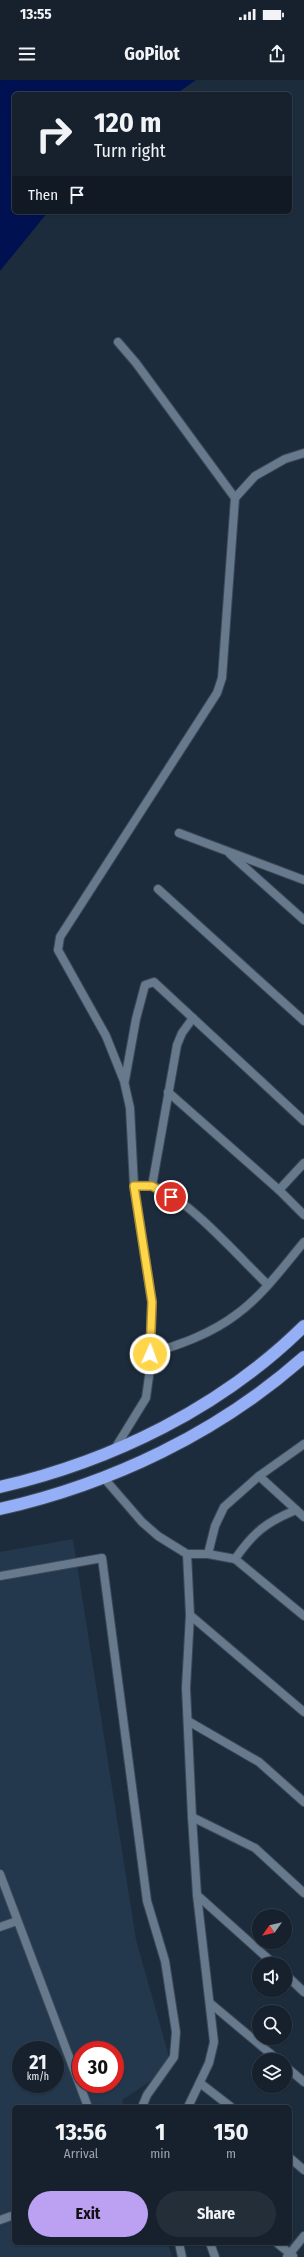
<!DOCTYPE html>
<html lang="en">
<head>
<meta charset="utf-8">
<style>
	:root { --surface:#16212d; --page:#232e39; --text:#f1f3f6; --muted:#9ea3aa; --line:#353e49; --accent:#bca0f2 }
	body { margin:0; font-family:"Fira Sans Condensed",sans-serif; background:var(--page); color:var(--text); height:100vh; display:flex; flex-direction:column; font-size:15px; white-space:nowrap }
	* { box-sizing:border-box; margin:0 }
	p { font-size:13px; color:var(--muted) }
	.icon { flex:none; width:22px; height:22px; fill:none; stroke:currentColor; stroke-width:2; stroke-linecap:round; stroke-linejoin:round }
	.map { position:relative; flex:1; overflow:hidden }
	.sheet { position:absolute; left:12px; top:2025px; width:280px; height:140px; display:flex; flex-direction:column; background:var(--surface); border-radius:6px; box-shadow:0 1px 3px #0004,0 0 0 1px var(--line) }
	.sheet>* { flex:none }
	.top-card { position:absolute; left:12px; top:12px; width:280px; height:122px; border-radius:6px; box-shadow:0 1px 3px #0004,0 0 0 1px var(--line); background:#16212d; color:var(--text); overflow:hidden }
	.needle { width:26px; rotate:236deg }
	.controls { position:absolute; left:252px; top:1829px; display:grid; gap:8px }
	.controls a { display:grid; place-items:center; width:40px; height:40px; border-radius:50%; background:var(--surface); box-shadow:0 1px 3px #0004,0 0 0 1px var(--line); font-size:20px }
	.speed { position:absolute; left:12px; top:1961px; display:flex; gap:8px; font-size:20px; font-weight:700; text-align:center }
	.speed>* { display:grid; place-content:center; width:52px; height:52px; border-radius:50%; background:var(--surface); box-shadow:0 1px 3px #0004,0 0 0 1px var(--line); line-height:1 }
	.speed small { font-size:10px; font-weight:400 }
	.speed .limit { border:6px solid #d22; background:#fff; color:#111 }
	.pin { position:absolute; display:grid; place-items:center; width:34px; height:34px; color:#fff; margin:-17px; border:2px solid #fff; border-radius:50%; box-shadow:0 1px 4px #0007 }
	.me { position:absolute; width:44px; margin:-22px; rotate:2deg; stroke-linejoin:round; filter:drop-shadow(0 0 3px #0008) }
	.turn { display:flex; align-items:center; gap:14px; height:84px; padding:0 16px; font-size:18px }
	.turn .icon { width:52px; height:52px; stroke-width:2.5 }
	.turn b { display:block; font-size:28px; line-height:34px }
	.then { display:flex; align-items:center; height:38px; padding:0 16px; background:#0003; gap:8px; font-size:15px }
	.eta { display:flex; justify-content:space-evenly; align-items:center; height:68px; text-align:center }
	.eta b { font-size:24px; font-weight:700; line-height:28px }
	.primary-button { display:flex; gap:8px; margin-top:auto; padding:8px 16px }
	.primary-button a { flex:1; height:46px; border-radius:24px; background:var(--accent); color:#111; font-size:16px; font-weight:700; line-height:46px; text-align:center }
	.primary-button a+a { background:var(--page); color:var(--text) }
	.status { display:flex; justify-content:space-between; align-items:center; height:28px; padding:0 20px; background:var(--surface); direction:ltr }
	.status svg { height:11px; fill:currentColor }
	header { display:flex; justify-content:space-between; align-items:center; height:52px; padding:0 16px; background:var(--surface); font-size:18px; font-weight:700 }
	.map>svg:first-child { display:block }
</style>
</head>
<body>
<div class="status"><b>13:55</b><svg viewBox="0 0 49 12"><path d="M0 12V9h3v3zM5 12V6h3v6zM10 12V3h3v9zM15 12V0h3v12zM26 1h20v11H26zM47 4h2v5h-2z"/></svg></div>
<header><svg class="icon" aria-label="menu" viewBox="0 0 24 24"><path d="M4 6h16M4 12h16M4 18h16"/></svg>GoPilot<svg class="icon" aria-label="share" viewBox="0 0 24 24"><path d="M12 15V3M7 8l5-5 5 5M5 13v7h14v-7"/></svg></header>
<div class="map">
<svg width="304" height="2177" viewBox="0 0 304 2177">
	<rect width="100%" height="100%" fill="#1d2c3c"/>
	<!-- built -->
	<path fill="#23384c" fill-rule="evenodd" d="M73,1459L136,1860L172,1987L122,2020L124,2027H14V2163H168L172,2177H0V1472ZM21,1970H55V2004H21ZM81,1970H115V2004H81Z"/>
	<!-- water -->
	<path fill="#001151" d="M0,0H196L176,14H14V132H48L0,191Z"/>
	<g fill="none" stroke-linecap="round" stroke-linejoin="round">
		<!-- street casing -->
		<g stroke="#3b4856" stroke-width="10">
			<g id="street">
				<path d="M118,262L136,283L235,418"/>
				<path d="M179,753L304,800"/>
				<path d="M230,774L304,840"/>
				<path d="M158,809L304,941"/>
				<path d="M125,1000L136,939L145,905L154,902L304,1041"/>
				<path d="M168,1012L279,1110L304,1135"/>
				<path d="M134,1106C143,1105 152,1105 161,1109C194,1126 240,1178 268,1205"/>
				<path d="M152,1106L177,965L182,953L193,938"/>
				<path d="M279,1110L304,1083"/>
				<path d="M150,1274C181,1264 211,1254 237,1234C263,1215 283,1187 304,1162"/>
				<path d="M114,1370L146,1318L150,1289L152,1222L134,1106L130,1028L124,1001L106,956L58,870L60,857L217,613L222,598L235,418L255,396L285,379L304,373"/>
				<path d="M259,1396L304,1437"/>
				<path d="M103,1397L142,1442L158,1456L187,1474H208L235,1479L304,1536"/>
				<path d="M187,1474L190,1535L186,1608L192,1737L197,1815L214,1962L209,1983L188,2027"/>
				<path d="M208,1474L215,1446L224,1427L259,1396L304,1364"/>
				<path d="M235,1479C253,1453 266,1442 296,1430"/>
				<path d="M0,1496L102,1478L147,1821L165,1881L176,1952L174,1977L147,2015L142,2027"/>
				<path d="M190,1535L304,1632"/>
				<path d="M188,1641L259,1682L304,1722"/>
				<path d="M192,1737L255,1768L304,1813"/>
				<path d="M0,1794L88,2027"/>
				<path d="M197,1815L274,1884"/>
				<path d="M0,1847L17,1841"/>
				<path d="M285,1894L304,1912"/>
				<path d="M210,1923L278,1980"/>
				<path d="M285,1986L304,2002"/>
				<path d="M200,2003L231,2027"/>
				<path d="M290,2078L304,2090"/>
				<path d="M0,2140L14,2135"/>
				<path d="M179,2163L182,2177"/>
				<path d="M210,2163L215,2177"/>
				<path d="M277,2163L293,2176"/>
				<path d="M287,2177L304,2156"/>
			</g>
		</g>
		<!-- highway casing -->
		<g stroke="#3b4856" stroke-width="14">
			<g id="highway">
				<path d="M0,1407C112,1381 221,1328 304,1246"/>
				<path d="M0,1429C111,1404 218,1353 304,1277"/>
			</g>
		</g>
		<!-- street -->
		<use href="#street" stroke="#67798c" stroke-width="8"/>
		<!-- highway -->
		<use href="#highway" stroke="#94aff5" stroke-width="12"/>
	</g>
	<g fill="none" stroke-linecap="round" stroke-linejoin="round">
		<!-- route casing -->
		<g stroke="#a68a30" stroke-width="10">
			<path id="route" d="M150,1274L152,1222L134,1106H152L171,1117"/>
		</g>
		<!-- route -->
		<use href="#route" stroke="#ffd54a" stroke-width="7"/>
	</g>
</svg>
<div class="controls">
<a><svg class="needle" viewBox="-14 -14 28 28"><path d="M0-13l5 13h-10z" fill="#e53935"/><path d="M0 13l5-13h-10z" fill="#9ea3aa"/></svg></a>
<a><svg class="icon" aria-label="sound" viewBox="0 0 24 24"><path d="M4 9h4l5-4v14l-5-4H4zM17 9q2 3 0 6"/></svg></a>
<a><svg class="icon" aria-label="search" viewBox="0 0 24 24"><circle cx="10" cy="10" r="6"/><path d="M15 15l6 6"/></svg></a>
<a><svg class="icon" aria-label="layers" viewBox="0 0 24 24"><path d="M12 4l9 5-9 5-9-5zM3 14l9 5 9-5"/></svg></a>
</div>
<div class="speed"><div>21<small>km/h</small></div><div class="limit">30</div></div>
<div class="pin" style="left:171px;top:1117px;background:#d93025"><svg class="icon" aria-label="arrive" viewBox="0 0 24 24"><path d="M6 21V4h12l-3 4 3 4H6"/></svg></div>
<svg class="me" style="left:150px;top:1274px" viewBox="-20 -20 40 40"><circle r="17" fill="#ffd54a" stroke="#fff" stroke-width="3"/><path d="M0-11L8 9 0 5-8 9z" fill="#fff"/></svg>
<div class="top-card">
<div class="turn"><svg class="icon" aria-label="right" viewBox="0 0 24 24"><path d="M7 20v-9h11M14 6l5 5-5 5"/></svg><div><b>120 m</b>Turn right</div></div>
<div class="then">Then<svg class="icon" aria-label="arrive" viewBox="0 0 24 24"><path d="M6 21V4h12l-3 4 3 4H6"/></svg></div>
</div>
<section class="sheet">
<div class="eta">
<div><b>13:56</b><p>Arrival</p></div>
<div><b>1</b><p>min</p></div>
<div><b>150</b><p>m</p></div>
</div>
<div class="primary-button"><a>Exit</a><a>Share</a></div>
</section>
</div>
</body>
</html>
